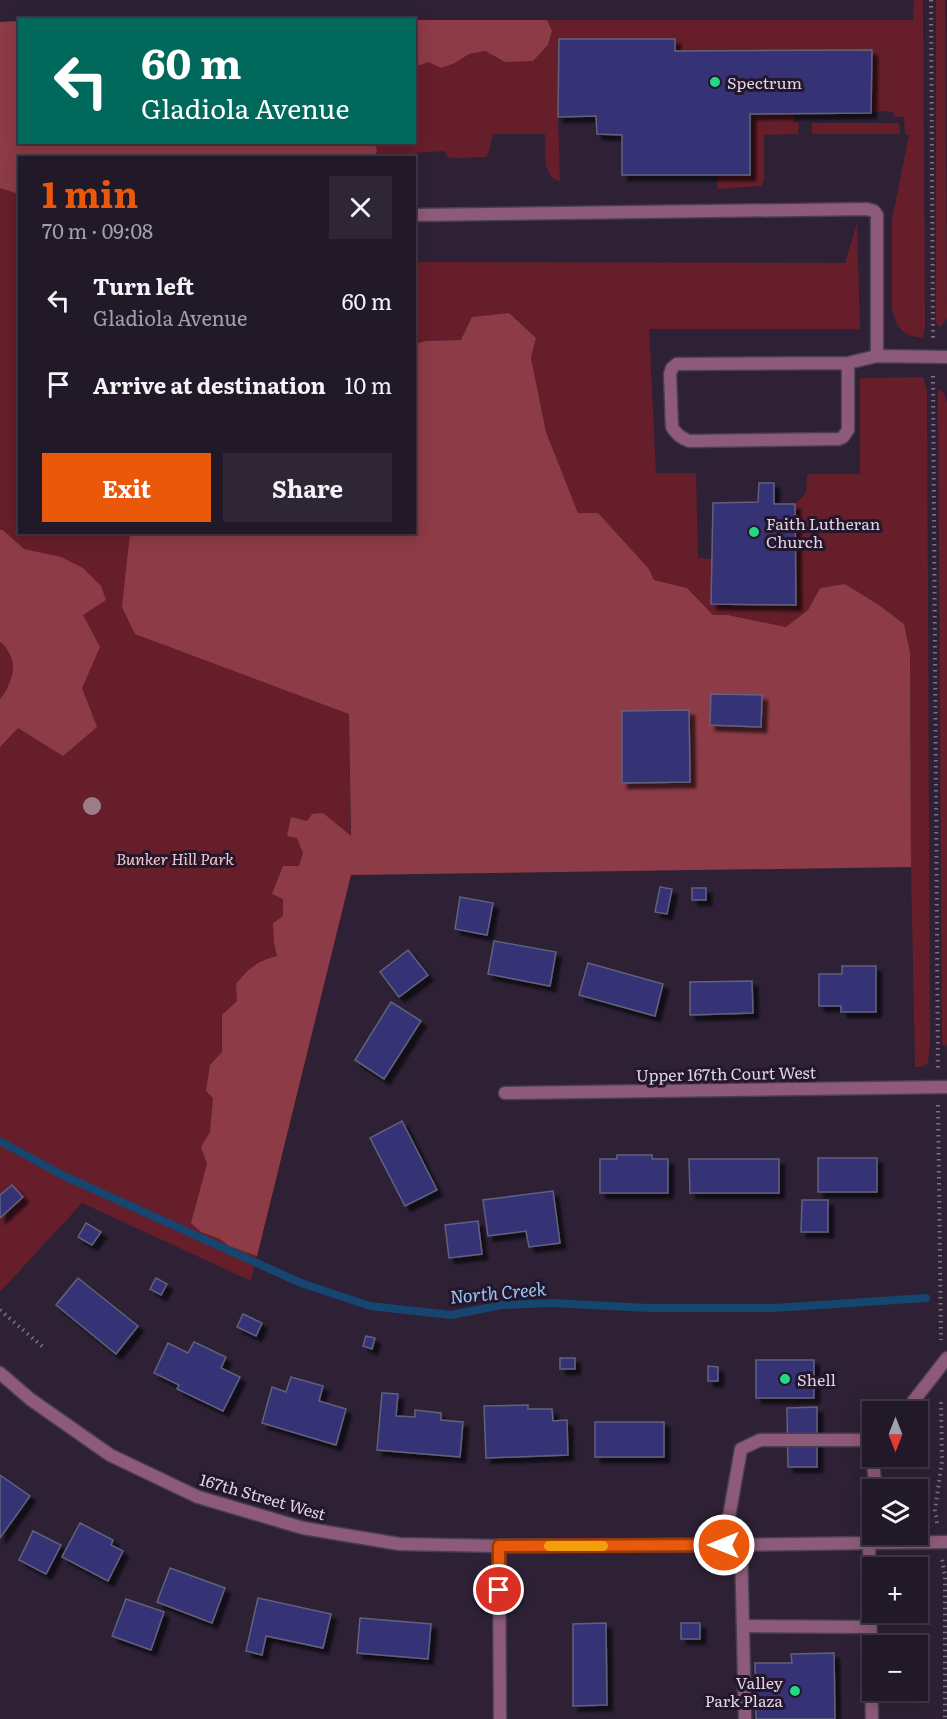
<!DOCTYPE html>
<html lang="en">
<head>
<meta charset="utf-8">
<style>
	:root { --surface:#221928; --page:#2e2634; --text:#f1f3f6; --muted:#a2a0a8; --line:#3f3845; --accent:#ea580c }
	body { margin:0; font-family:Literata,serif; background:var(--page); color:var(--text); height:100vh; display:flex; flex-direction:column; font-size:22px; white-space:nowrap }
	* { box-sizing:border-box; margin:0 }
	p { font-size:20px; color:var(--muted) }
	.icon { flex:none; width:33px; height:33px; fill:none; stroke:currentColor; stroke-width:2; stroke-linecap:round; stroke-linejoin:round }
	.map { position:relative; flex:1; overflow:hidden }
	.side { position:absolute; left:18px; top:156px; width:398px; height:378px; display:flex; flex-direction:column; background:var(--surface); border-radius:0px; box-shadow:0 3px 15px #0003,0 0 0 2px var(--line) }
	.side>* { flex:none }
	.guide { position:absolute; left:18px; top:18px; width:398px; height:126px; border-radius:0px; box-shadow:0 3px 15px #0003,0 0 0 2px var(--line); background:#00695c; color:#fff; overflow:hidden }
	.needle { width:39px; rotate:180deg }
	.fabs { position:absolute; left:862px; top:1401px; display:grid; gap:12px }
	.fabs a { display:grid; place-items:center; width:66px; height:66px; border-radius:0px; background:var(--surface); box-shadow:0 3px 15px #0003,0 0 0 2px var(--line); font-size:30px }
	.pin { position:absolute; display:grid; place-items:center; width:51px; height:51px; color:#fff; margin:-26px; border:3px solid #fff; border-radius:50%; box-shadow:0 2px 6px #0007 }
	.me { position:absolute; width:66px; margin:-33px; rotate:270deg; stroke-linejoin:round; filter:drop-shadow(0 0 4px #0008) }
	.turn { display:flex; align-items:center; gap:21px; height:126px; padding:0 24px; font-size:27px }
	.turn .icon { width:78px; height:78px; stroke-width:2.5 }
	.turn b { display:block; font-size:42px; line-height:51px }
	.round { display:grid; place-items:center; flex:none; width:63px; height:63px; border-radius:0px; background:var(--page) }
	.overview { display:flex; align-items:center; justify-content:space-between; height:102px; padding:0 24px }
	h1 { font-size:36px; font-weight:700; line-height:45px; color:var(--accent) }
	.button { display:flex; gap:12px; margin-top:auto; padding:12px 24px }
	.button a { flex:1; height:69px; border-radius:0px; background:var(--accent); color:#fff; font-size:24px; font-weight:700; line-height:69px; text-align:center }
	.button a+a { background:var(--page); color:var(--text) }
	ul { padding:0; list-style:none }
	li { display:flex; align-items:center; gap:18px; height:84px; padding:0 24px }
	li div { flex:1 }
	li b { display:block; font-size:22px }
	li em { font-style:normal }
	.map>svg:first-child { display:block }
</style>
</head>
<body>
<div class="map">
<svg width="947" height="1719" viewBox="0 0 947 1719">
	<defs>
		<filter id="shadow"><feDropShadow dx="5.5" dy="5.5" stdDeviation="1.5" flood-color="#0009"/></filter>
	</defs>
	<rect width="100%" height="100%" fill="#2e2136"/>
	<!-- green -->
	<g fill="#661e2a">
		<path d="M914,0H923L925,325L923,337C903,338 896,326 892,309V220L909,135L905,134L904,117H895L893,112L880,111L871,113L872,50L675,51V39L558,117L560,181C540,176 547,150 545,134H493L489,153L486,157L455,158L448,157L444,151L417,153L414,158L375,157L377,151L374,143L414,142V67L429,62L455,63L469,54L485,51L505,62L533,61L548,45L552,31L547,20H913Z"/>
		<path d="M936,0H945L947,316V319L940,327L936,323Z"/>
		<path d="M19,21L20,142L342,158H20V532L347,533L351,874L251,1281L82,1203L0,1292V22Z"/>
		<path d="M750,114H794V122L799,123L798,134L764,135V180L761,186L717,189L718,175L750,174Z"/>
		<path d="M812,123H899L900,134H812Z"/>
		<path d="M857,223L860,329H649L656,473H696L698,558L712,559L711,604L796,605L795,504L806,493L807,474H860V378L923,377L927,391L930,1044L928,1063L921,1067H915L911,867L910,652L904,624L879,605L845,584L820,588L808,610L786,627L729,615H713L687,588L654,580L649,569L578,513L546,432L531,358L536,338L426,341L414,344V262L845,263Z"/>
		<path d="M941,389L944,393L947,402V1044L946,1047L942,1044L938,392Z"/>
	</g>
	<!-- forest -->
	<g fill="#8d3b46">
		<path d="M414,20H547L552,31L548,45L533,61L505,62L485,51L469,54L455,63L441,68L429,62L414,67Z"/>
		<path d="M19,21L20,142H374L377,151L375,157L20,158L19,194L0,188V22Z"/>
		<path d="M509,313L536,338L531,358L546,432L578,513H598L649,569L654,580L687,588L713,615H728L786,627L808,610L820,588L845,584L879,605L904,624L910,652L911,867L351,875L257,1256L229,1246L220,1239L201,1232L191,1223L207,1164L201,1147L210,1132L213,1098L206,1091L210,1065L222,1052V1015L237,1001L236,984C249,968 257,961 277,956L274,943L273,923L283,916V899L272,894L283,866H299L303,853L297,838L287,836L291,817L307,821L312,814L323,813L351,836L349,714L135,634L122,607L130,533L414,532V344L426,341L461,340L472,317Z"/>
		<path d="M0,530H3L24,549L61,557L83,568L101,586L106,600L83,615L100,647L82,688L97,727L63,756L18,728L0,747V699C6,693 13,677 13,667C14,660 6,645 0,642Z"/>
	</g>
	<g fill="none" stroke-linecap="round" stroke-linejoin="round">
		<!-- stream -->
		<path stroke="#164570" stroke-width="8" d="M0,1141L62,1175L301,1283L370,1306L451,1315L502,1305L552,1303L649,1308H774L926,1298"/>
	</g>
	<!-- building -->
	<g fill="#343174" stroke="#60627d" stroke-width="1.5" filter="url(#shadow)">
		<path d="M559,39H675V51L872,50L871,113L750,114V175H622V135L597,134L596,116L558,117Z"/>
		<path d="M759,483H774V504H795L796,605L711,604L713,503L758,502Z"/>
		<path d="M711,694L762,695L761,727L710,725Z"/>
		<path d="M689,710L690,782L622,783V711Z"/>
		<path d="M660,887L672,889L667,914L655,912Z"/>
		<rect x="692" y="888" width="14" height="12"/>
		<path d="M460,897L493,903L487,935L455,929Z"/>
		<path d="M494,941L556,952L550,986L488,974Z"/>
		<path d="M408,950L428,975L399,997L380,972Z"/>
		<path d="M588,963L663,984L655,1016L579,995Z"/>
		<path d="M842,966H876V1012H841V1006H819V974H842Z"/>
		<path d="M752,981L753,1013L690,1015V982Z"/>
		<path d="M391,1002L421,1021L384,1079L355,1060Z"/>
		<path d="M402,1121L437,1190L405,1206L370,1138Z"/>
		<path d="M617,1155H652V1159H668V1193H600V1159H617Z"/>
		<rect x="818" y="1158" width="59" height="34"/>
		<path d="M689,1159H779V1193H690Z"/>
		<path d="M12,1185L23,1197L0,1218V1195Z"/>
		<path d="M553,1191L560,1243L529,1247L526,1231L488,1236L483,1200Z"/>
		<path d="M802,1200H828V1232H801Z"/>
		<path d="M478,1221L482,1254L449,1258L445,1225Z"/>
		<path d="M86,1223L101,1232L92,1245L78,1237Z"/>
		<path d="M78,1278L138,1326L116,1354L56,1305Z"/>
		<path d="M156,1278L167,1284L161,1295L150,1289Z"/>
		<path d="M243,1314L262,1323L256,1336L237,1327Z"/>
		<path d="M366,1336L375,1338L372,1349L363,1346Z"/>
		<path d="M194,1342L226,1357L221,1368L240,1377L223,1411L177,1389L179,1385L154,1373L168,1343L188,1353Z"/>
		<rect x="560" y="1358" width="15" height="11"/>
		<rect x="756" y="1360" width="58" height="38"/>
		<path d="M708,1366L718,1367V1381H708Z"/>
		<path d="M291,1377L323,1386L319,1401L346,1409L336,1445L262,1423L272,1387L286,1392Z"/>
		<path d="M382,1393L398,1394L396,1416L415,1417V1410L441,1413V1420L463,1422L460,1457L377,1450Z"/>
		<path d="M528,1405V1409H552L553,1421L567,1420L568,1455L486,1458L484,1406Z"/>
		<path d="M817,1407V1467H788L787,1408Z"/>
		<rect x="595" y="1422" width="69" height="35"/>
		<path d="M0,1475L30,1496L0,1538Z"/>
		<path d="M80,1523L113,1540L111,1545L123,1551L108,1581L62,1557Z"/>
		<path d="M33,1531L61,1545L46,1574L19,1560Z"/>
		<path d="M170,1568L225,1588L212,1623L157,1602Z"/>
		<path d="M258,1598L331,1614L323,1648L266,1636L262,1655L246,1651Z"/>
		<path d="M126,1599L164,1612L151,1650L112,1636Z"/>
		<path d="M360,1618L431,1624L428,1659L357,1653Z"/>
		<path d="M606,1623L607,1705L573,1706V1624Z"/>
		<rect x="681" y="1623" width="19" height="16"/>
		<path d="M834,1653L835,1719H756L755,1663H792L791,1654Z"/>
	</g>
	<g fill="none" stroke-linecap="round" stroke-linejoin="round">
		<!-- service casing -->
		<g stroke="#4a3e52" stroke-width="15">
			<g id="service">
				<path d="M417,215L867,209L874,211L877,215V356"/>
				<path d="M848,363V430L843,437L839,439L689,441C681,438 676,434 672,427L670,374L672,368L677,364L848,363L877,356L947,357"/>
				<path d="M905,1412L947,1358"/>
				<path d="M869,1543L872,1719"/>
				<path d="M724,1545L741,1449L760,1440H864L872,1455L876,1490"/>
				<path d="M741,1545L745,1719"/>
				<path d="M744,1626L870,1627"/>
			</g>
		</g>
		<!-- minor casing -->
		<g stroke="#4a3e52" stroke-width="15">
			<g id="minor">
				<path d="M505,1093L947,1087"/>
				<path d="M0,1373L30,1399L110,1455L198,1497L303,1528L399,1544L499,1546L724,1545L947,1542"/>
				<path d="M499,1546L500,1719"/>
			</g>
		</g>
		<!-- path -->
		<g stroke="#7d7284" stroke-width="4" stroke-dasharray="1.5 4.5" stroke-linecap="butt">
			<path d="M931,0L933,338"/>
			<path d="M933,376L938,1070"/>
			<path d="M938,1105L941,1340"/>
			<path d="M0,1310L43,1347"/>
			<path d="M937,1523L935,1510L942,1461L941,1399"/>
			<path d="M942,1560L945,1575V1719"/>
		</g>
		<!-- service -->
		<use href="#service" stroke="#8d5b79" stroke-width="12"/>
		<!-- minor -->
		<use href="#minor" stroke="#8d5b79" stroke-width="12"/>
	</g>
	<!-- trees -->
	<circle fill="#9d7c87" cx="92" cy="806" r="9"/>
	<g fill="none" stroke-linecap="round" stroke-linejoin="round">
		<!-- route casing -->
		<g stroke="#983908" stroke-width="15">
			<path id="route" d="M499,1590V1546L724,1545"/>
		</g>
		<!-- route -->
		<use href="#route" stroke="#ea580c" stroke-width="10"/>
		<!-- slow -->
		<path stroke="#f59e0b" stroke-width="10" d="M549,1546H603"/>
	</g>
	<!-- markers -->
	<g fill="#23d886" stroke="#24172c" stroke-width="2">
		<circle cx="715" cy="82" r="6"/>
		<circle cx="754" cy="532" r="6"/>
		<circle cx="785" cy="1379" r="6"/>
		<circle cx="795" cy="1691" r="6"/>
	</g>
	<g text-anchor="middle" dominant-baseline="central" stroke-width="6" stroke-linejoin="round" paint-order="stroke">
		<!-- poi labels -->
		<g font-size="16" fill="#dfd6e4" stroke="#24172c" text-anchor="start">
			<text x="727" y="82">Spectrum</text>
			<text x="766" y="523">Faith Lutheran<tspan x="766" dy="18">Church</tspan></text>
			<text x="797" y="1379">Shell</text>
			<text x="783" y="1682" text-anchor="end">Valley<tspan x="783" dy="18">Park Plaza</tspan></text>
		</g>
		<!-- park labels -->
		<g font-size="16" font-style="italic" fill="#f8c7ca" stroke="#24172c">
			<text x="175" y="858">Bunker Hill Park</text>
		</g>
		<!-- street labels -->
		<g font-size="16" fill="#dfd6e4" stroke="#24172c">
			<text transform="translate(726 1073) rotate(-1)">Upper 167th Court West</text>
			<text transform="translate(263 1496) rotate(16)">167th Street West</text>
		</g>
		<!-- water labels -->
		<g font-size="18" font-style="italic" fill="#97c6f6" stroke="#24172c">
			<text transform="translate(498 1292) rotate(-5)">North Creek</text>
		</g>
	</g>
</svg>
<div class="fabs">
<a><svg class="needle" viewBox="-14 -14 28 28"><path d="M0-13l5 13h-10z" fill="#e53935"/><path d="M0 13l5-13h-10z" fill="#a2a0a8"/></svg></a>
<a><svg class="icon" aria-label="layers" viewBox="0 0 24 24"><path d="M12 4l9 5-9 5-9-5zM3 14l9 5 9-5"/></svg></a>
<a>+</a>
<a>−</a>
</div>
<div class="pin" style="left:499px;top:1590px;background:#d93025"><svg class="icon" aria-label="arrive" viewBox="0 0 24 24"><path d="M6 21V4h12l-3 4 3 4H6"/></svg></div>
<svg class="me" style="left:724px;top:1545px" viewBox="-20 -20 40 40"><circle r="17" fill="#ea580c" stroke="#fff" stroke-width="3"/><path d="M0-11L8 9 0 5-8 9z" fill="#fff"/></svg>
<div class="guide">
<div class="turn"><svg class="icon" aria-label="left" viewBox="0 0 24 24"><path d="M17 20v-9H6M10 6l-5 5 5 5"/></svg><div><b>60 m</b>Gladiola Avenue</div></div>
</div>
<section class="side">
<div class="overview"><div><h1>1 min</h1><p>70 m · 09:08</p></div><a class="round"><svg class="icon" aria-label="close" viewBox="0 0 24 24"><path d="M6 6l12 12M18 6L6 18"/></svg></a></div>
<ul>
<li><svg class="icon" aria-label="left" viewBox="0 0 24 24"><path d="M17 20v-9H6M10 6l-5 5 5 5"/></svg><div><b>Turn left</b><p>Gladiola Avenue</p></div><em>60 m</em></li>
<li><svg class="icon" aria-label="arrive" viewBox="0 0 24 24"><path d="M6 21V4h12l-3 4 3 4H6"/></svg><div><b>Arrive at destination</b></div><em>10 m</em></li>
</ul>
<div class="button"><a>Exit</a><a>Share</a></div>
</section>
</div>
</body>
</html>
